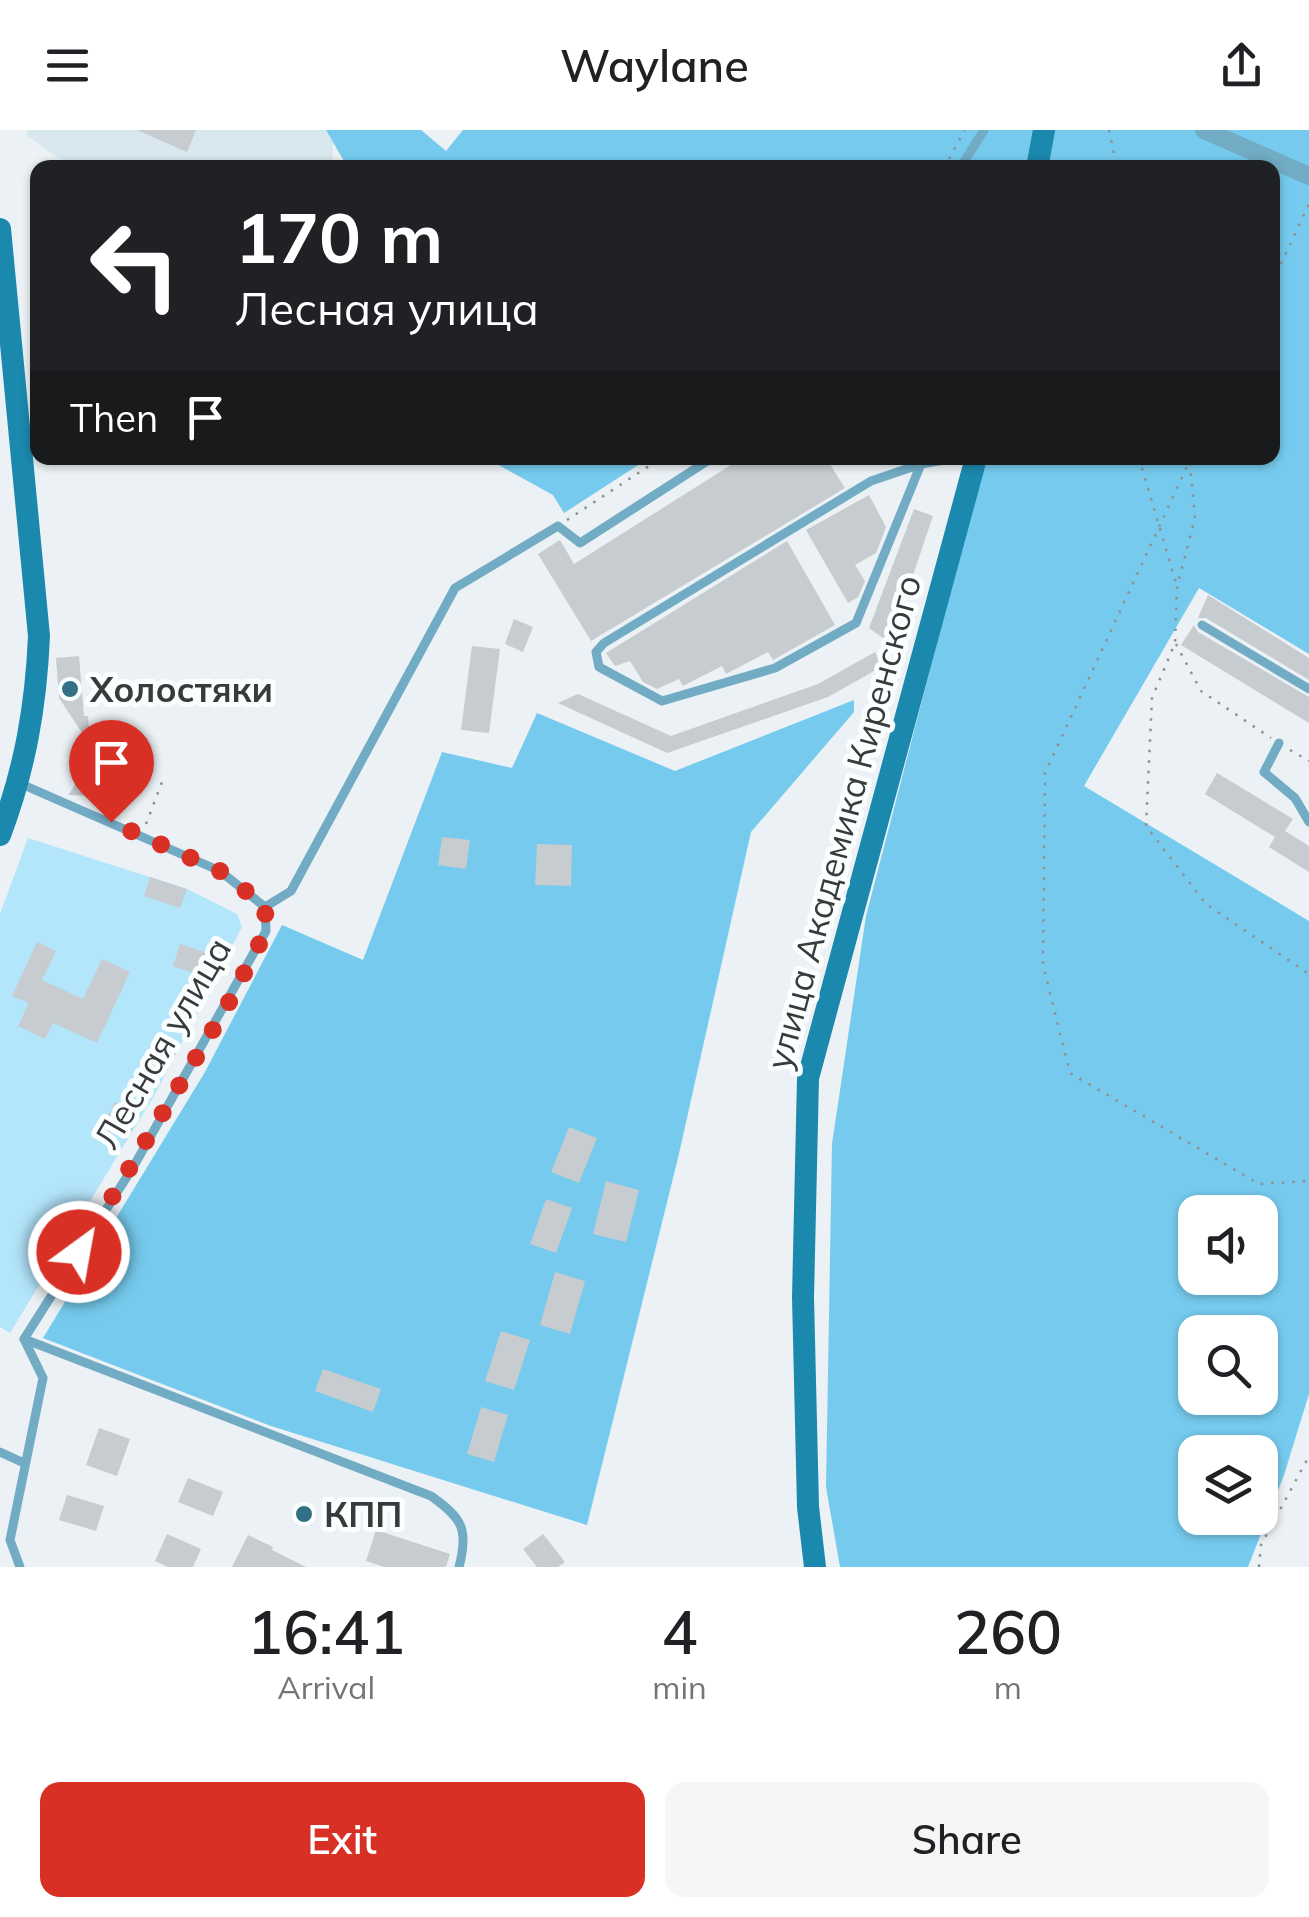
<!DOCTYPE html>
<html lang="en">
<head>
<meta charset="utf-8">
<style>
	:root { --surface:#fff; --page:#f6f6f6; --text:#202124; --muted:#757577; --accent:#d93025 }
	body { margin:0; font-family:Mulish,sans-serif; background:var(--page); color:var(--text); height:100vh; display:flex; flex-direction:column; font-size:38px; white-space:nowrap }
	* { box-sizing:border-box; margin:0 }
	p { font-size:32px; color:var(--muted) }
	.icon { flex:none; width:55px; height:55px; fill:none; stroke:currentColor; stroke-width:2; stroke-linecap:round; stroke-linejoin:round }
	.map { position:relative; height:1437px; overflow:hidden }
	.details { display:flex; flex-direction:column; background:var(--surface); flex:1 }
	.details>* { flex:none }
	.banner { position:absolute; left:30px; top:30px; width:1250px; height:305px; border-radius:20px; box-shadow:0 2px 8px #0004; background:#202124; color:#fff; overflow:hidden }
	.tools { position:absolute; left:1178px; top:1065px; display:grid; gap:20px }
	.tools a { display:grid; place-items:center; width:100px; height:100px; border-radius:20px; background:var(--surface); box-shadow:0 2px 8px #0004; font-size:50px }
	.pin { position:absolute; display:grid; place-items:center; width:85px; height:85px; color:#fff; margin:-102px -42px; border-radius:50% 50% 50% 0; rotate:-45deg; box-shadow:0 0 10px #0007 }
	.pin .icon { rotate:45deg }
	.me { position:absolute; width:110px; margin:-55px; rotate:32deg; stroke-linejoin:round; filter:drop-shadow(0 0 8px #0008) }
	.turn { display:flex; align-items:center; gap:35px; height:210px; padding:0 40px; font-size:45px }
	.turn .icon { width:130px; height:130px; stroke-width:2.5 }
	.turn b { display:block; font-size:70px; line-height:85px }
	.then { display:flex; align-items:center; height:95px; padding:0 40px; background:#0003; gap:20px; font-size:38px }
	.eta { display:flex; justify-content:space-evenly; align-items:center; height:170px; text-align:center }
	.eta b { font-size:60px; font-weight:600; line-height:70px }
	.action { display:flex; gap:20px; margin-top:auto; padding:20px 40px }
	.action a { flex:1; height:115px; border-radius:20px; background:var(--accent); color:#fff; font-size:40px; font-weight:600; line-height:115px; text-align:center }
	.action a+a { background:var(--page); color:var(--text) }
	header { display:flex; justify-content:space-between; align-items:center; height:130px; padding:0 40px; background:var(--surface); font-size:45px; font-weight:600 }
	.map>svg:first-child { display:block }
</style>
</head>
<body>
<header><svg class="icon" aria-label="menu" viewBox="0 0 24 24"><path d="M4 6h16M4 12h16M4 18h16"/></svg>Waylane<svg class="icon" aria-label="share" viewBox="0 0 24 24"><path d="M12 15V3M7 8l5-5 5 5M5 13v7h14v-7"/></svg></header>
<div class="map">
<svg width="1309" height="1437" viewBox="0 0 1309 1437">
	<rect width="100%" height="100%" fill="#ebf1f4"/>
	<!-- built -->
	<path fill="#d9e7ee" d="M27,0H334L332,37H71L28,6Z"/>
	<!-- green -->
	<path fill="#b3e5fb" d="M28,708L187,759L237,784L242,797L155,964L10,1203L0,1197V784Z"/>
	<!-- forest -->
	<g fill="#75caed" fill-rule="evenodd">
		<path d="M326,0H421L446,21L463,0H1309V524L1199,458L1084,656L1309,791V1264L1284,1345L1248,1437H840L826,1357L832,1014L866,786L985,328H1272V38H348ZM1195,1082H1260V1148H1195ZM1195,1202H1260V1268H1195ZM1195,1322H1260V1388H1195Z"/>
		<path d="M486,328H649L564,383L553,365Z"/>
		<path d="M854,570V582L751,702L678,1028L587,1395L271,1296L43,1208L205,942L282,795L363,830L442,622L512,638L537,583L675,641Z"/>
	</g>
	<!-- building -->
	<g fill="#c6cccf">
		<path d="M137,0H196L187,22Z"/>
		<path d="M742,328H826L845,358L591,511L538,424L560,410L574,434Z"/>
		<path d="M869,365L886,397L876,423L855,435L865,451L858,467L848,473L806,400Z"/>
		<path d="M914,379L933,386L890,513L869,498Z"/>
		<path d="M787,411L835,495L773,530L768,522L726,544L722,536L683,556L679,549L657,559L643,552L630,531L615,536L606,523Z"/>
		<path d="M1208,465L1309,528V550L1206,488H1198Z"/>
		<path d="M514,489L533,497L523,522L505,514Z"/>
		<path d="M1194,495L1198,502L1309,567V593L1181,515Z"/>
		<path d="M472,516L500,519L489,603L461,600Z"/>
		<path d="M875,522L883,536L828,567L667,623L558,573L578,564L671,606L818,554Z"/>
		<path d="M79,526L84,586H88L94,666L68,665L80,648L79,624L85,607L59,568L56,528Z"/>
		<path d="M1217,643L1293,689L1285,701L1309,716V742L1269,717L1275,707L1205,664Z"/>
		<path d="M442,707L470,710L466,739L438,735Z"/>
		<path d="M537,714L572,715L571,756L535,755Z"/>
		<path d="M150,747L187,759L180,778L144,766Z"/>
		<path d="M37,812L56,821L42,850L83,869L102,829L130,842L97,913L53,893L45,909L18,896L29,873L12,866Z"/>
		<path d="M180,814L219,827L212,849L173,836Z"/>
		<path d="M157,903L180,913L166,943L143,932Z"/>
		<path d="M115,972L139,985L126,1010L102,998Z"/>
		<path d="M569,997L597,1008L579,1053L551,1042Z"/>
		<path d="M606,1051L639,1060L626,1112L593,1104Z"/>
		<path d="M546,1069L572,1078L556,1123L530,1114Z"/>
		<path d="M555,1142L585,1151L570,1204L540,1195Z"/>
		<path d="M501,1201L530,1210L514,1260L485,1251Z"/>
		<path d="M323,1239L381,1259L373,1282L315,1261Z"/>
		<path d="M481,1277L508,1285L494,1332L467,1324Z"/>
		<path d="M99,1298L130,1309L117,1346L86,1335Z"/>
		<path d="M188,1348L223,1362L213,1386L178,1372Z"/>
		<path d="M67,1365L104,1376L96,1401L59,1390Z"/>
		<path d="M376,1400L450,1424L446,1437H384L366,1431Z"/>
		<path d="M167,1404L201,1419L193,1437H168L155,1431Z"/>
		<path d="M543,1404L565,1432L558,1437H537L523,1419Z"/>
		<path d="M248,1405L273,1417L272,1420L306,1437H232Z"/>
	</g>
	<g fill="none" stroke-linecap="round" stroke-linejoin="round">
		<!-- path -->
		<g stroke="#8d9193" stroke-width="2.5" stroke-dasharray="2.5 8" stroke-linecap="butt">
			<path d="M1109,0L1117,38"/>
			<path d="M944,38L965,0"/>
			<path d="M1272,153L1309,74"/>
			<path d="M1139,328L1177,456"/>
			<path d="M1191,328L1045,643L1043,835L1070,943L1259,1054L1309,1051"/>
			<path d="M1190,333L1195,388L1177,457L1175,513L1152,568L1146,696L1206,774L1309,844"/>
			<path d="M567,390L661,328"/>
			<path d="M1176,514L1201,561L1271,608"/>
			<path d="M1290,620L1309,631"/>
			<path d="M146,694L162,652"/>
			<path d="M1259,1437L1261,1415L1309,1326"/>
		</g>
		<!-- lane -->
		<g stroke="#71abc4" stroke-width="9">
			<path d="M960,38L984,0"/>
			<path d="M921,334L856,493L775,538L662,571L599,537L596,522L604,513L871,351L921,334L955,328"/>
			<path d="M1202,495L1309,559"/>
			<path d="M1279,613L1264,642L1295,668L1309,692"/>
			<path d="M19,653L220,741L265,777L266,801L135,1034L24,1209L431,1366C462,1388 469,1399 459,1437"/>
			<path d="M265,777L291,761L455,458L558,396L580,413L712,328"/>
			<path d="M0,1322L24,1333"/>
			<path d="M20,1437L10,1410L43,1248L24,1209"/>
		</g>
		<!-- street -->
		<path stroke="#71abc4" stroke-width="18" d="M1204,0L1309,46"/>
		<!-- secondary -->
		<g stroke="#1b88ad" stroke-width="22">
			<path d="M1037,38L1044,0"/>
			<path d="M0,99L39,506C36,576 25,639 0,705"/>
			<path d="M815,1437L808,1377L803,1167L808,948L976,328"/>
		</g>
	</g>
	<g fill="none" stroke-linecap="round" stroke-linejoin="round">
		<!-- route -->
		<path stroke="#d93025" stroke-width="18" stroke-dasharray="0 32.4" d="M79,1122L226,878L266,801L265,776L220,741L111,692"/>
	</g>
	<!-- markers -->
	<g fill="#336f86" stroke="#fbfeff" stroke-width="4">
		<circle cx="70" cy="559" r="10"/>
		<circle cx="304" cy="1384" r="10"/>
	</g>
	<g text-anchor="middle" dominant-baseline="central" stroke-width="10" stroke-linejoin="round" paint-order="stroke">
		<!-- poi labels -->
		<g font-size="35" font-weight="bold" fill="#383a3b" stroke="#fbfeff" text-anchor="start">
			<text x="90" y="559">Холостяки</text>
			<text x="324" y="1384">КПП</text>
		</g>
		<!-- street labels -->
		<g font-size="35" fill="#383a3b" stroke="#fbfeff">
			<text transform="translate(843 692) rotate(-75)">улица Академика Киренского</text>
			<text transform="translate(162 913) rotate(-60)">Лесная улица</text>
		</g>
	</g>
</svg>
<div class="tools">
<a><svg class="icon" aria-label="sound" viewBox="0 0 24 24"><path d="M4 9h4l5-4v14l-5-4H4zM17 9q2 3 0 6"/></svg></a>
<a><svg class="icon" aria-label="search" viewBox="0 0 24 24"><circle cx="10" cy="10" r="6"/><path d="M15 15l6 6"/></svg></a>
<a><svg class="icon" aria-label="layers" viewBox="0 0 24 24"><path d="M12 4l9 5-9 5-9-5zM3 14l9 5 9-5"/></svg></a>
</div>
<div class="pin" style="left:111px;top:692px;background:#d93025"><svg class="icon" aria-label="arrive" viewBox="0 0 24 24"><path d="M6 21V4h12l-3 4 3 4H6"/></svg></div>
<svg class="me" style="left:79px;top:1122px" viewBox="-20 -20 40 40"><circle r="17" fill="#d93025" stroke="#fff" stroke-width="3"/><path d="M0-11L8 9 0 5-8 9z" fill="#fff"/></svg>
<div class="banner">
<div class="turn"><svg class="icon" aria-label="left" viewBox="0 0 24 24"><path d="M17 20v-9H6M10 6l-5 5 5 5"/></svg><div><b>170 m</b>Лесная улица</div></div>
<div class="then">Then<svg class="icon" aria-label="arrive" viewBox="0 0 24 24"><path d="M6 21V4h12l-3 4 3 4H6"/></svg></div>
</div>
</div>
<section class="details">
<div class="eta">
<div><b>16:41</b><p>Arrival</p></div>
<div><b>4</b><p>min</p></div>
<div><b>260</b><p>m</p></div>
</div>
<div class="action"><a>Exit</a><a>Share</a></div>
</section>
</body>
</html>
